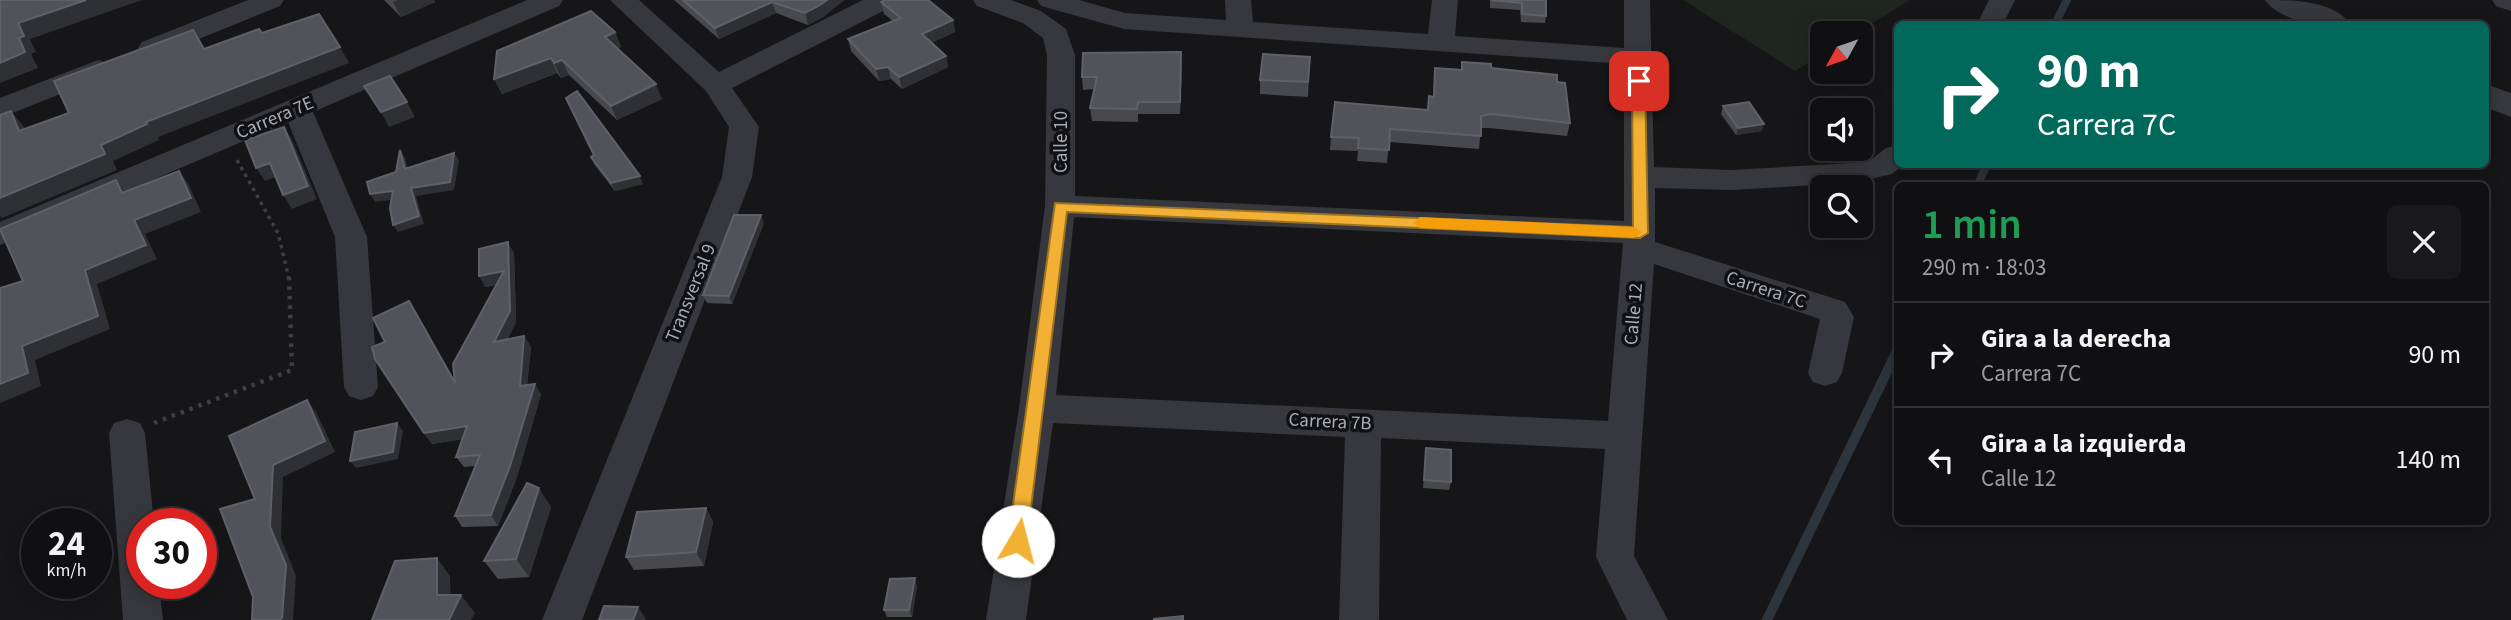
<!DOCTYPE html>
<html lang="es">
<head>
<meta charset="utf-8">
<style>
	:root { --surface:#101012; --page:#19191b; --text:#f1f3f6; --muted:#9c9d9f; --line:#303032 }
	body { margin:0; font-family:"Source Sans 3",sans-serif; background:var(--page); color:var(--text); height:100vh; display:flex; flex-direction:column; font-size:26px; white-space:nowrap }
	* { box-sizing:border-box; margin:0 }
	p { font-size:23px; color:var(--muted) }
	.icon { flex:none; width:38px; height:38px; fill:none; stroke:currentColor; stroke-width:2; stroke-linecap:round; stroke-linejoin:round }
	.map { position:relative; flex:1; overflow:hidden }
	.side { position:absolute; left:1894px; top:182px; width:595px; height:343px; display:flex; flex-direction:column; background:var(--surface); border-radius:10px; box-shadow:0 4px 18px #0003,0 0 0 2px var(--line) }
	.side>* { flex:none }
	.banner { position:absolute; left:1894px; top:21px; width:595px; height:147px; border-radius:10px; box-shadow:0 4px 18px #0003,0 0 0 2px var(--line); background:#00695c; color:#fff; overflow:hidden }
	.needle { width:46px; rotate:230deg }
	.tools { position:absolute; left:1810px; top:21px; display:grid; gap:14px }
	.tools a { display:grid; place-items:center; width:63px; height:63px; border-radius:10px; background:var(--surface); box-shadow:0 4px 18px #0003,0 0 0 2px var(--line); font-size:35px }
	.speed { position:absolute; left:21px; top:508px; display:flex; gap:14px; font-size:35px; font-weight:700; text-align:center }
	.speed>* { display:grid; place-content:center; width:91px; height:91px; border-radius:50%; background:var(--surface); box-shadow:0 4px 18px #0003,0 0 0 2px var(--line); line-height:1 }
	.speed small { font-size:18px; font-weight:400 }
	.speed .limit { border:10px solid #d22; background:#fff; color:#111 }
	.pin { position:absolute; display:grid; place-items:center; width:60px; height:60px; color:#fff; margin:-30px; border-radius:14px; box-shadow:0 4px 10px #0006 }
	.me { position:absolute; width:77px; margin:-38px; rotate:8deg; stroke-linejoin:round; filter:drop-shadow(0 0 5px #0008) }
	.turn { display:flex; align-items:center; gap:24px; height:147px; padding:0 28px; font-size:32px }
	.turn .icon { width:91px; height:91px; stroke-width:2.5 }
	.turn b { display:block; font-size:49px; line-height:60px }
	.round { display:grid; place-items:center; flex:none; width:74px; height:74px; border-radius:10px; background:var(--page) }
	.head { display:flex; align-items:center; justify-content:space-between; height:119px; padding:0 28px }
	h1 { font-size:42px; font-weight:600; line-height:52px; color:#1e9e55 }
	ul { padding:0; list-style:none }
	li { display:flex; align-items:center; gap:21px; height:105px; padding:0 28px; border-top:2px solid var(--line) }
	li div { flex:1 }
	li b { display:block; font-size:26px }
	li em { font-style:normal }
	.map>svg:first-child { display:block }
</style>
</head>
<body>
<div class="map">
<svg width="2511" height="620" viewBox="0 0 2511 620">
	<rect width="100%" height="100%" fill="#161618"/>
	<!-- green -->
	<path fill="#1e261f" d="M1683,0H1910L1856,33H1822V55L1795,71Z"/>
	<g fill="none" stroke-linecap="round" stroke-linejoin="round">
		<!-- stream-far1 -->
		<g stroke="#2c353c" stroke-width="8">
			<path d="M2055,24L2067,0"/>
			<path d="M1977,186L1987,164"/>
		</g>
		<!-- stream -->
		<path stroke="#2c353c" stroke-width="10" d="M1767,620L1897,351"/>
		<!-- path-far1 -->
		<path stroke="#3d3f44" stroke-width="3.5" stroke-dasharray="3.5 4.5" stroke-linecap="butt" d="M237,160L278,233L289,279"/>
		<!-- path -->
		<path stroke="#3d3f44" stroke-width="4.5" stroke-dasharray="3.5 6" stroke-linecap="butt" d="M154,423L292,370L289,277"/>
		<!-- minor -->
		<g fill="#37383d" fill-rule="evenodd">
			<path d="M248,0H284L280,6L162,54L152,56L142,54L138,48L142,42Z"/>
			<path d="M527,0H563L559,6L313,112L367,237L378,387L373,396L361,400L349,396L344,387L335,237L288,122L0,245V222Z"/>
			<path d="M610,0H639L719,72L863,0H897L893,6L732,88L759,127L752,177L582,620H542L722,177L729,127L706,91Z"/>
			<path d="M973,0H1011L1041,11L1066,29L1075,55V196L1624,221V64L1124,29L1041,6L1037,0H1079L1125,13L1226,20L1225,0H1251L1253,22L1428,34L1432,0H1458L1455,36L1624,48V0H1650L1654,167L1731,170L1851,163L1872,159L1886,148L1897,145V164H1904L1892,174L1851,183L1731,190L1655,188V242L1845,302L1854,317L1842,373L1837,382L1825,386L1813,382L1808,373L1820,319L1654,264L1634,556L1668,620H1627L1596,557L1605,449L1381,438L1379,620H1339L1345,437L1053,423L1026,620H986L1019,408L1045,206L1047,55L1043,38L1023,23L977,6ZM1074,217L1623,243L1608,421L1056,395Z"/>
			<path d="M1989,0H2015L2003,24H1977Z"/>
			<path d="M2492,0H2511V11L2496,6Z"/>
			<path d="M98,60L108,63L112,69L108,75L0,118V98Z"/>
			<path d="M127,419L140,423L145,433L154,523H142V583H159L163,620H123L109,433L114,423Z"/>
		</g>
		<!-- tertiary -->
		<g fill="#37383d" fill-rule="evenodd">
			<path d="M2265,0C2291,0 2333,0 2350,24C2324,26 2281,23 2265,0Z"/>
			<path d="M2485,84L2511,93V117L2485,107Z"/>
		</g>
	</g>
	<!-- wall -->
	<g fill="#47494d">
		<path d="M384,0H434L435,2L401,17Z"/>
		<path d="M674,0H844L823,17L808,25L776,13L719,39Z"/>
		<path d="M1490,0H1546V16L1545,23L1521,22L1520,10L1490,8Z"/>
		<path d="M881,2L953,20L955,32L931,43L946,56L948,67L902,89L891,79L879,81L851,51L848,39L893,21L884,14Z"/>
		<path d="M615,32L621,47L617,48L662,99L617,120L569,75L561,78L557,73L502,94L494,79Z"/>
		<path d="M1310,57L1308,97L1260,94V80Z"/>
		<path d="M1462,62L1557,82L1570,123L1567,136L1489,128H1481L1479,149L1389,142L1387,163L1357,161L1358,151L1330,150L1331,137L1427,110L1429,96H1433L1435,68L1461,69Z"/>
		<path d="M1182,64L1180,114H1138V122L1092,121L1090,108L1094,89L1083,90L1082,77Z"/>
		<path d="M1723,106L1762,131L1736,135L1721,114Z"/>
		<path d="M591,157L643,184L615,191L594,164Z"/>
		<path d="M764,223L732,304L707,303L703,295Z"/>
		<path d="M514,253L516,322L507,340L524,336L531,347L527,385L541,394L517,477L498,526L462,527L455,516L475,466L464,467L456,457L463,439L432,444L424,433L385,342L416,312L455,381L496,285L485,287Z"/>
		<path d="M1426,448L1451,482L1449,490L1423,488Z"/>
		<path d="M551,507L529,577L498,579L484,561Z"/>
		<path d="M706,508L713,522L704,566L634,570L626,557Z"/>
		<path d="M917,586L912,617H887L884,610Z"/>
	</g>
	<!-- shaded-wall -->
	<g fill="#2f3033">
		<path d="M86,0H142L30,39L36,52L31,54L38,68L0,83V63L19,38L18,23Z"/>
		<path d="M398,0H434L435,2L401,17L393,2Z"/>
		<path d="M827,0H844L823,17L808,25L805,13Z"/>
		<path d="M772,2L776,13L719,39L715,28Z"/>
		<path d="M953,20L955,32L924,46L922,34Z"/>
		<path d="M615,32L621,47L611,51L605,37Z"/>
		<path d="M340,47L349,63L158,137L159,140L113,161L117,170L2,218L0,216V198L146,122Z"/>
		<path d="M1181,52L1182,64L1180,114V102Z"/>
		<path d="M946,56L948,67L902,89L899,77Z"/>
		<path d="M551,58L557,73L502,94L494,79Z"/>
		<path d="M562,60L569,75L561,78L554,63Z"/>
		<path d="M888,67L891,79L879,81L876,69Z"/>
		<path d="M656,84L662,99L617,120L611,106Z"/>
		<path d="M407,102L415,117L389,127L381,112Z"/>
		<path d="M11,111L24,127L32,147L19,131Z"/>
		<path d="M1764,124L1762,131L1736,135L1738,128Z"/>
		<path d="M284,127L292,140L317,199L292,209L283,195Z"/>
		<path d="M400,150L405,158L410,177L405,169Z"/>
		<path d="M454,153L459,160L454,190L416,196L424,224L398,232L393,225L411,188Z"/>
		<path d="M270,163L279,176L265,181L256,168Z"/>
		<path d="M179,171L189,185L201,212L145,234L157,259L97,284L110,329L35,360L41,386L0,403V384L22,346L85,270Z"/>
		<path d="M640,176L643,184L615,191L611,183Z"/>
		<path d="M116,180L127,194L122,193Z"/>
		<path d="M393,191L397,199L375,202L370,194Z"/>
		<path d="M761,215L764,223L732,304L729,296Z"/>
		<path d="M508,242L514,253L516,322L500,353L494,342L509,282L485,287L479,276Z"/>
		<path d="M409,301L416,312L462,394L455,383Z"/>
		<path d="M524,336L531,347L526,397L520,386Z"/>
		<path d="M535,384L541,394L517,477L498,526L491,515Z"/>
		<path d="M307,400L316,412L335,452L283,477L281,538L296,576L293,620H279L270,527L273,465Z"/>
		<path d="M397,423L403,431L398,459L356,468L350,461Z"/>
		<path d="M467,426L474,437L432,444L424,433Z"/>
		<path d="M539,488L551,507L529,577L516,559Z"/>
		<path d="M706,508L713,522L704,566L696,552Z"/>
		<path d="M437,558L450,576L451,612L437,595Z"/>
		<path d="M915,578L917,586L912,617L909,610Z"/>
		<path d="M461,595L475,613L471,620H449Z"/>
		<path d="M638,607L646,619L645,620H633Z"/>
	</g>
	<!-- building -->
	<g fill="#525359" stroke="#5f6168" stroke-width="2">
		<path d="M0,0H86L18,23L24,36L19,38L25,52L0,63Z"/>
		<path d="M683,0H827L820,5L805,13L772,2L715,28Z"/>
		<path d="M885,0H928L953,20L922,34L946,56L899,77L888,67L876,69L848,39L901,18L881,2Z"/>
		<path d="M1491,0H1546V16L1522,14V3Z"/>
		<path d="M591,11L615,32L605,37L656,84L611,106L562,60L554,63L551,58L494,79L497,51Z"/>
		<path d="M319,14L340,47L146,122L147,124L101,145L105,154L0,198V115L11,111L19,131L69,113L54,81L193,30L204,49L259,29L262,33Z"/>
		<path d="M1181,52L1180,102H1138L1137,109L1090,108L1097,77H1082L1083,53Z"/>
		<path d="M1263,54L1310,57L1308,82L1260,80Z"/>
		<path d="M1462,62L1491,64V68L1557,75V82L1565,83L1570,123L1491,114L1481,116V136L1390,129L1389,150L1358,148L1359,138L1331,137L1335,102L1428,110L1429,96L1434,97L1435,68L1462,70Z"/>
		<path d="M390,76L407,102L381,112L364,86Z"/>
		<path d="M577,91L640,176L611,183L591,157L594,155L566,98Z"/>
		<path d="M1749,102L1764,124L1738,128L1723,106Z"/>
		<path d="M284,127L308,186L283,195L270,163L256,168L245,140Z"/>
		<path d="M400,150L405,169L454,153L450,182L411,188L419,216L393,225L390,208L393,191L370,194L367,182L396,172Z"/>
		<path d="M179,171L191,198L134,220L146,245L85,270L98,316L22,346L28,373L0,384V288L23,281L0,229L116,180L122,193Z"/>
		<path d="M734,215H761L729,296L703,295Z"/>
		<path d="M508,242L510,311L494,342L524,336L520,386L535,384L510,466L491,515L455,516L480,455L456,457L467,426L424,433L375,359L372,347L385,342L373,318L409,301L455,383L453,364L504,271L479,276V249Z"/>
		<path d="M307,400L325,441L273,465L270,527L286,565L282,618L279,620H252L253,597L220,509L255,499L229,436Z"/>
		<path d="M397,423L393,452L350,461L355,432Z"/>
		<path d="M1426,448L1451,450V482L1424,480Z"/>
		<path d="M527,483L539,488L516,559L484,561Z"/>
		<path d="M706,508L696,552L626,557L637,512Z"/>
		<path d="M437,558V595H461L449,620H372L395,561Z"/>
		<path d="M915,578L909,610H884L890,579Z"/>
		<path d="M604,606L638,607L633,620H599Z"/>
		<path d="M1183,616V620H1154V619Z"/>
	</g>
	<!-- route -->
	<path fill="#f2b134" stroke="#9d7322" stroke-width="2" d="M1639,77L1645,81L1648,233L1640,238L1067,212L1027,541L1024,546L1018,548L1011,546L1008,541L1055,203L1633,227L1632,81Z"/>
	<!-- slow -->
	<path fill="#f59e0b" d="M1420,217L1634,227L1642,232L1634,238L1420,228L1413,223Z"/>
	<g text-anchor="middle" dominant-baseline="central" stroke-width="7" stroke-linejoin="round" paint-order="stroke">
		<!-- street labels -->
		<g font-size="19" fill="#a8adb8" stroke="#111113">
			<text transform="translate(275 118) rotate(-23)">Carrera 7E</text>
			<text transform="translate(1061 142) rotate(-90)">Calle 10</text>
			<text transform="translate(1766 290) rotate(18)">Carrera 7C</text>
			<text transform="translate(691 293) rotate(-68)">Transversal 9</text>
			<text transform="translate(1634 314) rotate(-85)">Calle 12</text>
			<text transform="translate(1330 422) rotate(3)">Carrera 7B</text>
		</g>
	</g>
</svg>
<div class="tools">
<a><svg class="needle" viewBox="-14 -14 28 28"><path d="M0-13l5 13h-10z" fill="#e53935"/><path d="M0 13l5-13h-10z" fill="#9c9d9f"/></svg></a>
<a><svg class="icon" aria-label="sound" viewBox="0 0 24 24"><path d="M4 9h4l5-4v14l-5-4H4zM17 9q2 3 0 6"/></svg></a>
<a><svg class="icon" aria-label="search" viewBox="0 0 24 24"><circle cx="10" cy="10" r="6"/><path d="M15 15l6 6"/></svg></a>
</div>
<div class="speed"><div>24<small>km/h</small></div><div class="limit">30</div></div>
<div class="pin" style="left:1639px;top:81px;background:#d93025"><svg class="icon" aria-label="arrive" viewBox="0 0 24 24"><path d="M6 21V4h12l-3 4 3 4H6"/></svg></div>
<svg class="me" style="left:1018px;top:541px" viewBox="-20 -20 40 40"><circle r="19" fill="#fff"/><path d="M0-13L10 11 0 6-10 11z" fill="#f2b134"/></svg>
<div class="banner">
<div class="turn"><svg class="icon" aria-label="right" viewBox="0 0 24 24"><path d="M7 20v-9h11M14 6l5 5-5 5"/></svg><div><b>90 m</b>Carrera 7C</div></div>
</div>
<section class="side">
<div class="head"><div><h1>1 min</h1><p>290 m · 18:03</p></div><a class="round"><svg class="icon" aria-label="close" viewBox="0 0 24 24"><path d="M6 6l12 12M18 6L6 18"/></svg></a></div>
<ul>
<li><svg class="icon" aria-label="right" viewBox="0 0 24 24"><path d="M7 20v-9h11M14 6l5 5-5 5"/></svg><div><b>Gira a la derecha</b><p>Carrera 7C</p></div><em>90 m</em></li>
<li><svg class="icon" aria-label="left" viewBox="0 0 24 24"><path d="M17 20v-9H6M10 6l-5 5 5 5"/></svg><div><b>Gira a la izquierda</b><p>Calle 12</p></div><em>140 m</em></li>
</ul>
</section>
</div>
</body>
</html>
